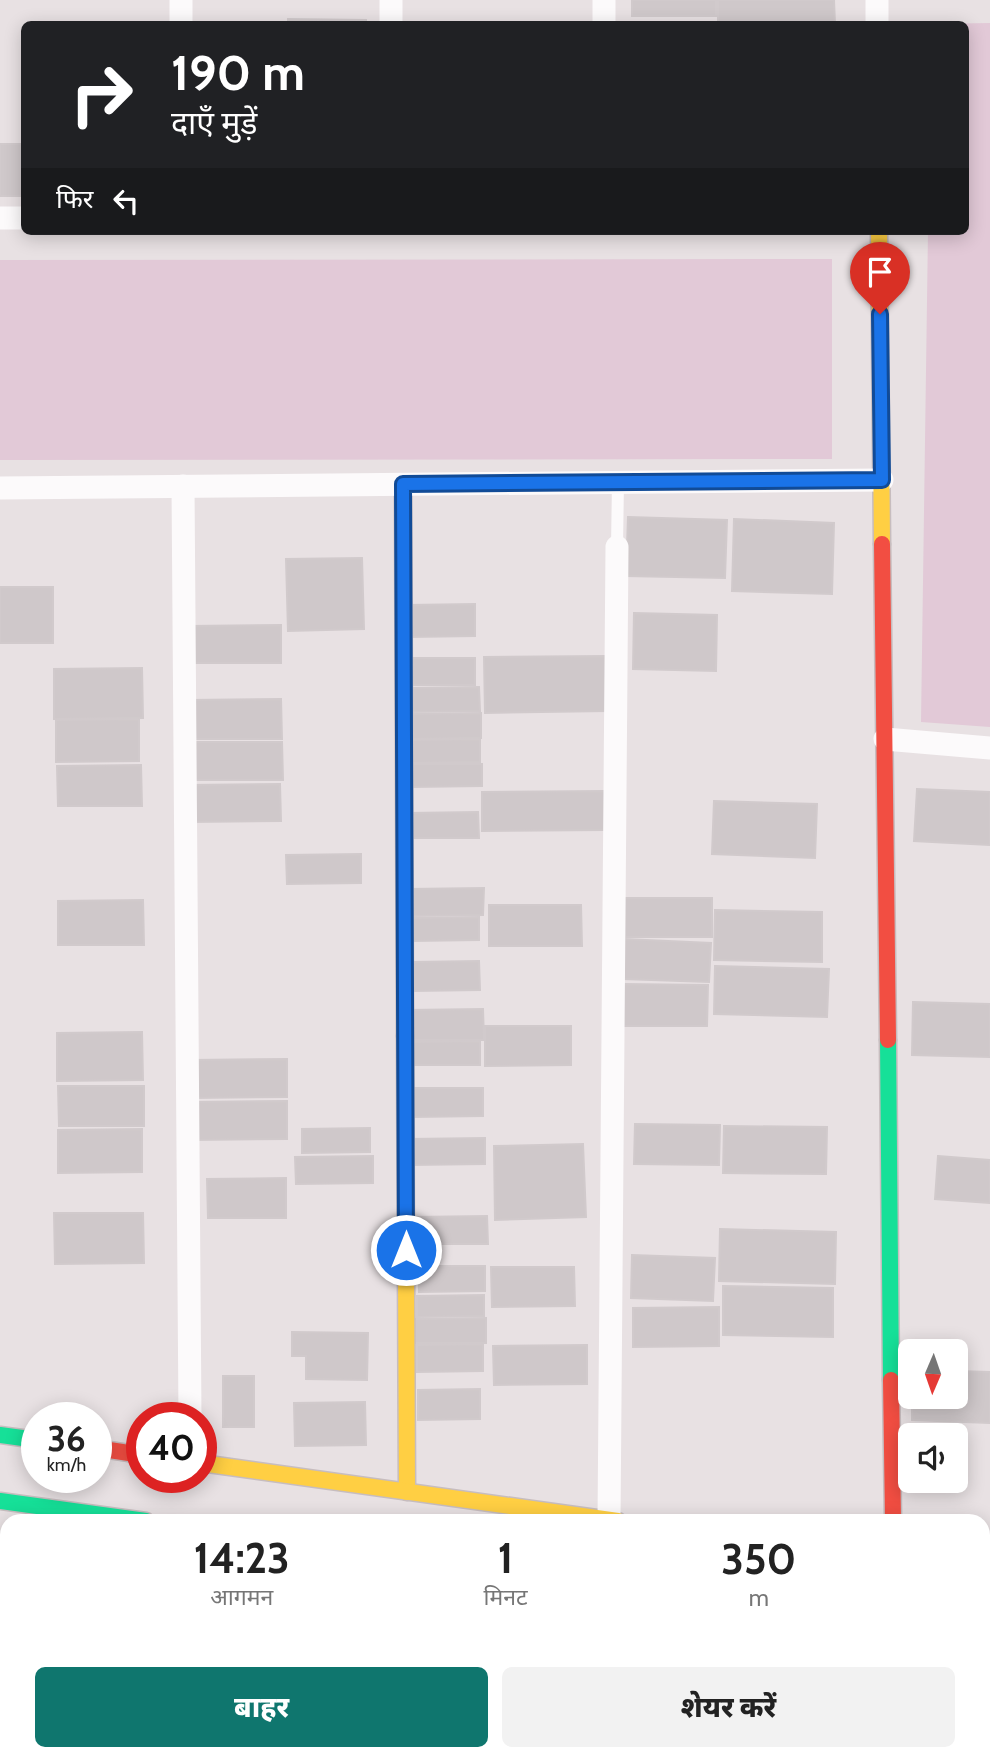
<!DOCTYPE html>
<html lang="hi">
<head>
<meta charset="utf-8">
<style>
	:root { --surface:#fff; --page:#f2f2f2; --text:#222; --muted:#767676; --accent:#0f766e }
	body { margin:0; font-family:Cabin,"Noto Sans Devanagari",sans-serif; background:var(--page); color:var(--text); height:100vh; display:flex; flex-direction:column; font-size:26px; white-space:nowrap }
	* { box-sizing:border-box; margin:0 }
	p { font-size:23px; color:var(--muted) }
	.icon { flex:none; width:38px; height:38px; fill:none; stroke:currentColor; stroke-width:2; stroke-linecap:round; stroke-linejoin:round }
	.map { position:relative; flex:1; overflow:hidden }
	.details { position:absolute; left:0px; top:1514px; width:990px; height:247px; display:flex; flex-direction:column; background:var(--surface); border-radius:21px 21px 0 0; box-shadow:0 4px 18px #0003 }
	.details>* { flex:none }
	.hud { position:absolute; left:21px; top:21px; width:948px; height:214px; border-radius:10px; box-shadow:0 4px 18px #0003; background:#202124; color:#fff; overflow:hidden }
	.needle { width:46px; rotate:182deg }
	.controls { position:absolute; left:898px; top:1339px; display:grid; gap:14px }
	.controls a { display:grid; place-items:center; width:70px; height:70px; border-radius:10px; background:var(--surface); box-shadow:0 4px 18px #0003; font-size:35px }
	.speed { position:absolute; left:21px; top:1402px; display:flex; gap:14px; font-size:35px; font-weight:700; text-align:center }
	.speed>* { display:grid; place-content:center; width:91px; height:91px; border-radius:50%; background:var(--surface); box-shadow:0 4px 18px #0003; line-height:1 }
	.speed small { font-size:18px; font-weight:400 }
	.speed .limit { border:10px solid #d22; background:#fff; color:#111 }
	.pin { position:absolute; display:grid; place-items:center; width:60px; height:60px; color:#fff; margin:-72px -30px; border-radius:50% 50% 50% 0; rotate:-45deg; box-shadow:0 0 7px #0007 }
	.pin .icon { rotate:45deg }
	.me { position:absolute; width:77px; margin:-38px; rotate:0deg; stroke-linejoin:round; filter:drop-shadow(0 0 5px #0008) }
	.turn { display:flex; align-items:center; gap:24px; height:147px; padding:0 35px; font-size:32px }
	.turn .icon { width:91px; height:91px; stroke-width:2.5 }
	.turn b { display:block; font-size:49px; line-height:60px }
	.then { display:flex; align-items:center; height:66px; padding:0 35px; background:#0003; gap:14px; font-size:26px }
	.eta { display:flex; justify-content:space-evenly; align-items:center; height:119px; text-align:center }
	.eta b { font-size:42px; font-weight:800; line-height:49px }
	.button { display:flex; gap:14px; margin-top:auto; padding:14px 35px }
	.button a { flex:1; height:80px; border-radius:10px; background:var(--accent); color:#fff; font-size:28px; font-weight:800; line-height:80px; text-align:center }
	.button a+a { background:var(--page); color:var(--text) }
	.map>svg:first-child { display:block }
</style>
</head>
<body>
<div class="map">
<svg width="990" height="1759" viewBox="0 0 990 1759">
	<rect width="100%" height="100%" fill="#e8e1e3"/>
	<!-- built -->
	<path fill="#e0d3d7" d="M984,1669L990,1670V1759H621V1754H984Z"/>
	<!-- green -->
	<g fill="#e2c9d7">
		<path d="M990,23V727L921,722L928,231H966V24H927Z"/>
		<path d="M832,259V459L0,460V260Z"/>
	</g>
	<!-- building -->
	<g fill="#cfc8ca" stroke="#d1cacc" stroke-width="2">
		<rect x="632" y="0" width="84" height="16"/>
		<path d="M718,0H834L835,24H718Z"/>
		<path d="M288,19L366,20V24H288Z"/>
		<rect x="0" y="144" width="24" height="52"/>
		<path d="M628,517L727,520L725,578L626,576Z"/>
		<path d="M734,519L834,523L832,594L732,591Z"/>
		<path d="M362,558L364,629L288,631L286,559Z"/>
		<rect x="0" y="587" width="53" height="56"/>
		<path d="M475,604V636L409,637L408,605Z"/>
		<path d="M634,613L717,615L716,671L633,669Z"/>
		<path d="M281,625V663H191L190,626Z"/>
		<path d="M607,656V711L485,713L484,657Z"/>
		<rect x="406" y="658" width="69" height="27"/>
		<path d="M142,668L143,718L54,719V669Z"/>
		<path d="M479,687L480,711L407,712V688Z"/>
		<path d="M281,699L282,739H190V700Z"/>
		<path d="M481,713V738L410,739L409,714Z"/>
		<path d="M139,719V761L56,762V720Z"/>
		<path d="M480,739V762L411,763V740Z"/>
		<path d="M190,742H282L283,780H190Z"/>
		<path d="M411,764H482V786L411,787Z"/>
		<path d="M141,765L142,806H58L57,766Z"/>
		<path d="M280,784L281,821L189,822V785Z"/>
		<path d="M917,789L990,792V845L914,841Z"/>
		<path d="M605,791V830L482,831V792Z"/>
		<path d="M714,801L817,804L815,858L712,854Z"/>
		<path d="M478,812L479,838H409L408,813Z"/>
		<path d="M361,854V883L287,884L286,855Z"/>
		<path d="M484,888L483,915L409,916V889Z"/>
		<rect x="625" y="898" width="87" height="39"/>
		<path d="M143,900L144,945H58V901Z"/>
		<path d="M489,905H581L582,946H489Z"/>
		<path d="M715,910L822,912V962L714,960Z"/>
		<path d="M479,917V940L412,941L411,918Z"/>
		<path d="M624,939L711,943L709,982L623,979Z"/>
		<path d="M479,961L480,990L413,991V962Z"/>
		<path d="M715,966L829,969L827,1017L714,1014Z"/>
		<path d="M622,984L708,985L707,1026H621Z"/>
		<path d="M913,1002L990,1004V1057L912,1055Z"/>
		<path d="M483,1009L484,1040H408V1010Z"/>
		<path d="M485,1026H571V1065L485,1066Z"/>
		<path d="M142,1032L143,1080L57,1081V1033Z"/>
		<path d="M480,1041V1065H411V1042Z"/>
		<path d="M287,1059V1097L193,1098V1060Z"/>
		<path d="M58,1086H144V1126H59Z"/>
		<path d="M411,1088H483V1116L412,1117Z"/>
		<path d="M287,1101V1139L192,1140L191,1102Z"/>
		<path d="M635,1124L720,1125L719,1165L634,1164Z"/>
		<path d="M724,1126L827,1127L826,1174L723,1173Z"/>
		<path d="M370,1128V1152L302,1153V1129Z"/>
		<path d="M142,1129V1172L58,1173V1130Z"/>
		<path d="M485,1138V1164L410,1165V1139Z"/>
		<path d="M583,1144L586,1217L495,1220L494,1146Z"/>
		<path d="M373,1156V1183L296,1184L295,1157Z"/>
		<path d="M938,1156L990,1160V1203L935,1199Z"/>
		<path d="M286,1178V1218H208L207,1179Z"/>
		<path d="M54,1213H143L144,1263L55,1264Z"/>
		<path d="M487,1216L488,1244H413V1217Z"/>
		<path d="M720,1229L836,1232L835,1284L719,1281Z"/>
		<path d="M632,1255L715,1258L713,1301L631,1298Z"/>
		<path d="M419,1266H485V1291L419,1292Z"/>
		<path d="M491,1267H574L575,1306L492,1307Z"/>
		<path d="M723,1286L833,1288V1337L723,1335Z"/>
		<path d="M484,1295V1316L417,1317V1296Z"/>
		<path d="M719,1307V1346L633,1347V1308Z"/>
		<path d="M486,1318V1343H415V1319Z"/>
		<path d="M292,1332L368,1333L367,1380L306,1379V1356H292Z"/>
		<path d="M483,1344V1371L417,1372V1345Z"/>
		<path d="M587,1345V1384L494,1385L493,1346Z"/>
		<path d="M956,1371L990,1372V1423L912,1420V1396H956Z"/>
		<rect x="223" y="1376" width="31" height="51"/>
		<path d="M480,1389V1419L418,1420V1390Z"/>
		<path d="M365,1402L366,1445L295,1446L294,1403Z"/>
		<path d="M326,1754H436L435,1759H326Z"/>
		<rect x="440" y="1754" width="95" height="5"/>
	</g>
	<g fill="none" stroke-linecap="round" stroke-linejoin="round">
		<!-- fast casing -->
		<g stroke="#c7bdbf" stroke-width="19">
			<g id="fast">
				<path d="M403,484L405,1036"/>
				<path d="M888,1040L891,1380"/>
				<path d="M0,1435L37,1440"/>
				<path d="M0,1501L146,1521"/>
			</g>
		</g>
		<!-- slow casing -->
		<g stroke="#c7bdbf" stroke-width="19">
			<g id="slow">
				<path d="M879,231L882,544"/>
				<path d="M405,1036L407,1492"/>
				<path d="M201,1463L618,1521"/>
				<path d="M984,1572L990,1573"/>
				<path d="M984,1636L990,1637"/>
			</g>
		</g>
		<!-- jam casing -->
		<g stroke="#c7bdbf" stroke-width="19">
			<g id="jam">
				<path d="M882,544L888,1040"/>
				<path d="M891,1380L893,1521"/>
				<path d="M96,1448L142,1455"/>
			</g>
		</g>
		<!-- lane -->
		<path stroke="#fcfafb" stroke-width="12" d="M617,547L618,482"/>
		<!-- street -->
		<g stroke="#fcfafb" stroke-width="23">
			<path d="M181,0V24"/>
			<path d="M604,0V24"/>
			<path d="M877,0V24"/>
			<path d="M391,24V0"/>
			<path d="M0,218H24"/>
			<path d="M183,486L190,1418"/>
			<path d="M0,488L882,480"/>
			<path d="M885,739L990,748"/>
			<path d="M609,1521L617,547"/>
			<path d="M40,1759V1754"/>
			<path d="M307,1759V1754"/>
			<path d="M602,1759V1754"/>
		</g>
		<!-- fast -->
		<use href="#fast" stroke="#16e098" stroke-width="16"/>
		<!-- slow -->
		<use href="#slow" stroke="#ffcf43" stroke-width="16"/>
		<!-- jam -->
		<use href="#jam" stroke="#f24e42" stroke-width="16"/>
	</g>
	<g fill="none" stroke-linecap="round" stroke-linejoin="round">
		<!-- route casing -->
		<g stroke="#114b97" stroke-width="18">
			<path id="route" d="M406,1250L403,484L882,480L880,314"/>
		</g>
		<!-- route -->
		<use href="#route" stroke="#1a73e8" stroke-width="12"/>
	</g>
</svg>
<div class="controls">
<a><svg class="needle" viewBox="-14 -14 28 28"><path d="M0-13l5 13h-10z" fill="#e53935"/><path d="M0 13l5-13h-10z" fill="#767676"/></svg></a>
<a><svg class="icon" aria-label="sound" viewBox="0 0 24 24"><path d="M4 9h4l5-4v14l-5-4H4zM17 9q2 3 0 6"/></svg></a>
</div>
<div class="speed"><div>36<small>km/h</small></div><div class="limit">40</div></div>
<div class="pin" style="left:880px;top:314px;background:#d93025"><svg class="icon" aria-label="arrive" viewBox="0 0 24 24"><path d="M6 21V4h12l-3 4 3 4H6"/></svg></div>
<svg class="me" style="left:406px;top:1250px" viewBox="-20 -20 40 40"><circle r="17" fill="#1a73e8" stroke="#fff" stroke-width="3"/><path d="M0-11L8 9 0 5-8 9z" fill="#fff"/></svg>
<div class="hud">
<div class="turn"><svg class="icon" aria-label="right" viewBox="0 0 24 24"><path d="M7 20v-9h11M14 6l5 5-5 5"/></svg><div><b>190 m</b>दाएँ मुड़ें</div></div>
<div class="then">फिर<svg class="icon" aria-label="left" viewBox="0 0 24 24"><path d="M17 20v-9H6M10 6l-5 5 5 5"/></svg></div>
</div>
<section class="details">
<div class="eta">
<div><b>14:23</b><p>आगमन</p></div>
<div><b>1</b><p>मिनट</p></div>
<div><b>350</b><p>m</p></div>
</div>
<div class="button"><a>बाहर</a><a>शेयर करें</a></div>
</section>
</div>
</body>
</html>
